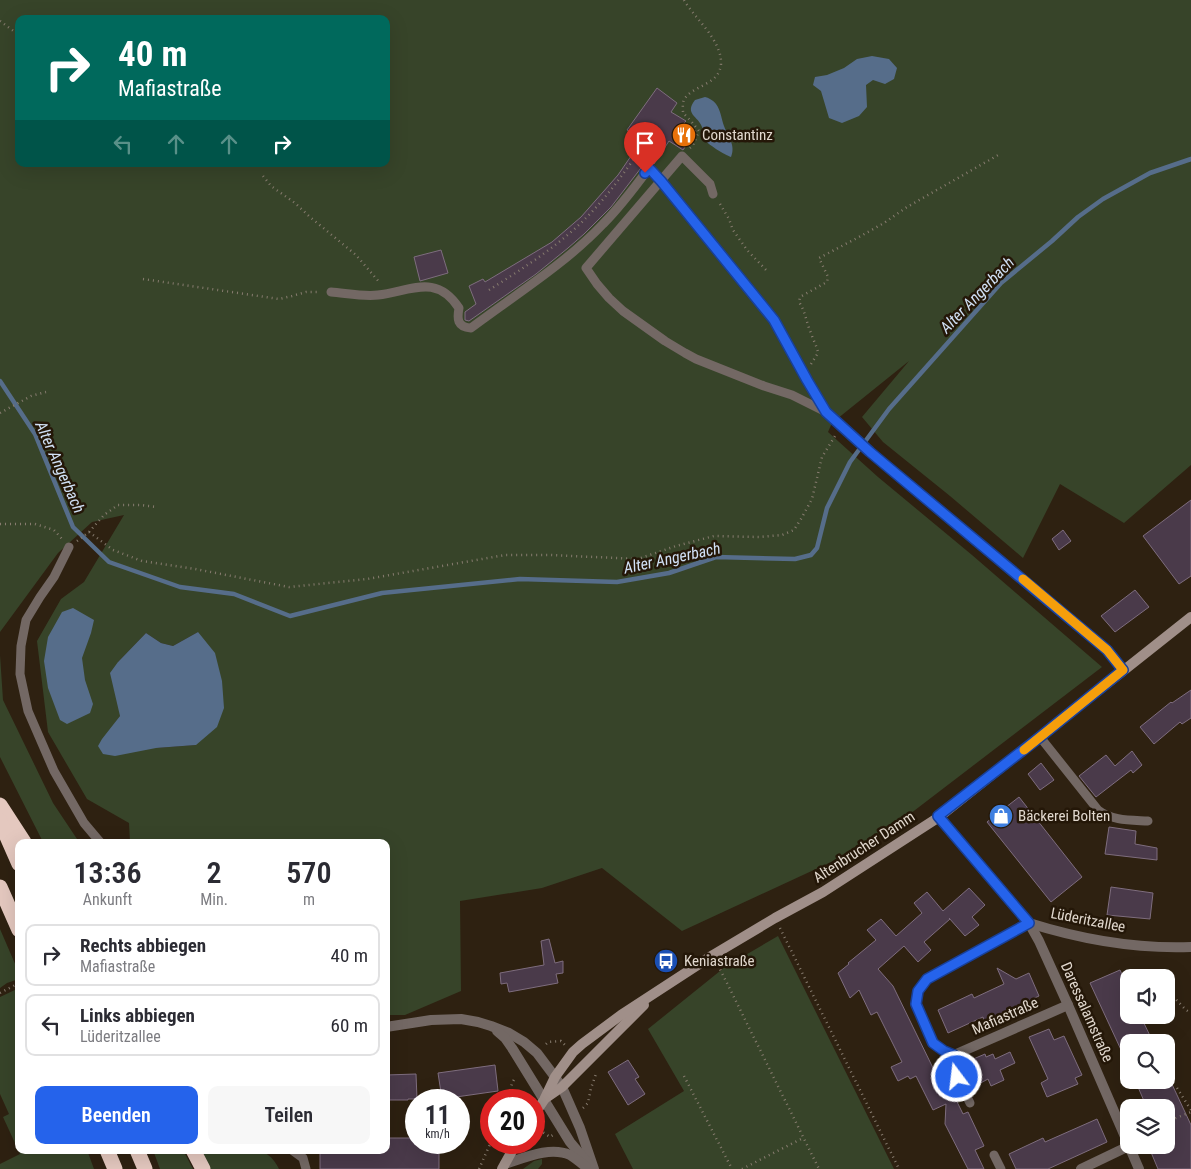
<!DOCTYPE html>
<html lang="de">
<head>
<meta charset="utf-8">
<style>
	:root { --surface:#fff; --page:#f7f7f7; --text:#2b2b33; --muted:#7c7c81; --line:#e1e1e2; --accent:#2563eb }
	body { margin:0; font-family:"Roboto Condensed",sans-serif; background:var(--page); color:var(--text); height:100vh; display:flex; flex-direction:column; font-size:19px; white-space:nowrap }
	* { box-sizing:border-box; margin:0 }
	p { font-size:16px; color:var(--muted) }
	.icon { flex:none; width:28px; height:28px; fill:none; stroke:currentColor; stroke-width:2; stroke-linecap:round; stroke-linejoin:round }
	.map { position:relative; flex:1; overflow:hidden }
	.side { position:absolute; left:15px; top:839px; width:375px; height:315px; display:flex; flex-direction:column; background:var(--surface); border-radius:10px; box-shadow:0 5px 20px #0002 }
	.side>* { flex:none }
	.banner { position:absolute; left:15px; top:15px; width:375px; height:152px; border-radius:10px; box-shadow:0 5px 20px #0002; background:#00695c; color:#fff; overflow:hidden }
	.controls { position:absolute; left:1120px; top:969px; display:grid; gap:10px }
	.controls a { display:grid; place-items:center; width:55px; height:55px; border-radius:10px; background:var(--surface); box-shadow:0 5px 20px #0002; font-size:25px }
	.speed { position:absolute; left:405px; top:1089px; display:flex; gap:10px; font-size:25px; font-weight:700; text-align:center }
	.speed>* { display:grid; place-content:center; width:65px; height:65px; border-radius:50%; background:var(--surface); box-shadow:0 5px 20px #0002; line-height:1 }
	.speed small { font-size:12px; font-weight:400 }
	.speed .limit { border:8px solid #d22; background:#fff; color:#111 }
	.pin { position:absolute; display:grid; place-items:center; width:42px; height:42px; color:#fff; margin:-51px -21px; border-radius:50% 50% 50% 0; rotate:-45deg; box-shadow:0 0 5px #0007 }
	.pin .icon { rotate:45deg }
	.me { position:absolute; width:55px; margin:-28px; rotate:345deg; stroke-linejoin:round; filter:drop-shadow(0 0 4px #0008) }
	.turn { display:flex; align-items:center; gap:18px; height:105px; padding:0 20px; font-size:22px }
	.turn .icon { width:65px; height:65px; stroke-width:2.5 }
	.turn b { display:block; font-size:35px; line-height:42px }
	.lanes { display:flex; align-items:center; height:48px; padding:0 20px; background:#0003; justify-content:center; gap:25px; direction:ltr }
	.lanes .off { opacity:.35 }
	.eta { display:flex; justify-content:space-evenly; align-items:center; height:85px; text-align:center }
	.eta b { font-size:30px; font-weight:600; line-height:35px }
	.primary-button { display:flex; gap:10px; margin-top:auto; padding:10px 20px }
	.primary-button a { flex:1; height:58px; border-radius:10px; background:var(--accent); color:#fff; font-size:20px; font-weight:600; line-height:58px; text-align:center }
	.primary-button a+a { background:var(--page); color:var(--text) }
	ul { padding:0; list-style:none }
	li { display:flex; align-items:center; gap:15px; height:62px; margin:0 10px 8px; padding:0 10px; border:2px solid var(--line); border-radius:10px }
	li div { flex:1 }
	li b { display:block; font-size:19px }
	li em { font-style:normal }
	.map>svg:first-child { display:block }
</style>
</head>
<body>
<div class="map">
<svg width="1191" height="1169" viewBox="0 0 1191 1169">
	<rect width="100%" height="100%" fill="#2e2111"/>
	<!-- green -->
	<g fill="#374429" fill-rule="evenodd">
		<path d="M0,0H1191V465L1124,523L1060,484L1023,558L950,496L883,442L862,417L909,361L832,423L828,432L878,477L972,555L1102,667L872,843L682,931L602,868L542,888L460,901L461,991L405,1015H386V842H130L129,823L87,799L48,732L37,641L61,599L84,582L124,515L92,522L58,553L0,632ZM19,19H386V164H19ZM198,632L196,745L156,748L112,727L120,716L118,662L146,633L161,643L173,646Z"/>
		<path d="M0,655L3,700L53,803L79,842H43L0,757Z"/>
		<path d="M0,929L19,973V979L7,983L0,988Z"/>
		<path d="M778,936L894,1169H633L615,1134L684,1091L648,1029L725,967Z"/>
		<path d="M19,988V1150H87L94,1169H0V1164L20,1154L3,1117L9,1114L0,1094V997Z"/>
		<path d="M153,1150H183L193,1169H160Z"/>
		<path d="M200,1150H259C269,1154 274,1159 279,1169H210Z"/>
		<path d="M542,1159V1164L538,1169H523L534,1161Z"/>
	</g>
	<!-- water -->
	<g fill="#566d8a">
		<path d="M872,56L889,59L897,68L894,79L885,84L873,80L866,85L867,107L859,116L842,123L829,118L821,91L813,85L815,77L827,75L844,68L857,59Z"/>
		<path d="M705,97C720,101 720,114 724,126C728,137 736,145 731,157C725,155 707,144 704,139C702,135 703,131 702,127C698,116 684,114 695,100Z"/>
		<path d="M73,608L94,620L91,633L82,658L85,680L93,704L90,713L67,724L60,720L48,688L44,661L48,637L62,612Z"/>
		<path d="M198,632L215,653L222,681L224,708L217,727L196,745L156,748L115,756L103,754L98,746L102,739L120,716L110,673L118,662L146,633L161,643L173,646Z"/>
	</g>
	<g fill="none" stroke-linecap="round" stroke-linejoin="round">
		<!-- stream -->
		<path stroke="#566d8a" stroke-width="4.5" d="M0,381L35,434L73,527L109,562L180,587L234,594L290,616L382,593L520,579L617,582L669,573L716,557L795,559L811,555L817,548L827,508L850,462L889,409L1001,283L1052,241L1078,217L1103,199L1150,173L1191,159"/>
	</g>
	<!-- building -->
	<g fill="#4a3a4a" stroke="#7e6d7e">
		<path d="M657,88L677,103L671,112L686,121L684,123L696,131L683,150L669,141L654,164L650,162L644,164L611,207L584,234L568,248L536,274L469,321L465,320V312L476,304L469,286L483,279L485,282L552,242L581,217L618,175L642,140L627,130Z"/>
		<path d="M441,250L448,273L420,281L414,257Z"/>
		<path d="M1191,500V576L1179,584L1143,536Z"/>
		<path d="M1063,530L1071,541L1059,550L1052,539Z"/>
		<path d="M1135,590L1149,607L1115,632L1101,616Z"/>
		<path d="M1191,690V718L1182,724L1180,722L1154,744L1140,727L1171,702L1172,703Z"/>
		<path d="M1132,751L1142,765L1133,773L1131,770L1096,797L1079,776L1106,755L1115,766Z"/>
		<path d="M1041,763L1054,780L1040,790L1028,774Z"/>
		<path d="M1019,797L1082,877L1051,902L987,822Z"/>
		<path d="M1109,827L1136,831L1135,844L1157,848V860L1105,854Z"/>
		<path d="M1111,887L1153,893L1150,919L1107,915Z"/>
		<path d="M969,888L985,905L972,917L979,925L965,936L949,918L950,919L924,942L931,950L918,962L904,946L878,969L893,986L933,1068L939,1065L963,1114L968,1112L984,1146L975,1150L984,1169H968L945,1124L946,1104L933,1110L916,1076L910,1079L908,1076L898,1081L891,1067L902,1062L877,1012L871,1015L859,990L850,998L838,973L849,964L848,963L876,940L867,930L881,919L896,936L922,913L914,903L927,892L943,911Z"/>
		<path d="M549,939L555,963L563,961V973L556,974L558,983L509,992L507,983L501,984L500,973L544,965L541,941Z"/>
		<path d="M997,968L1016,979L1029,973L1039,996L984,1021L983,1017L948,1033L938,1010L972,994L974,998L1004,984Z"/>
		<path d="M1120,970L1129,990V1015H1140L1153,1042H1129V1067L1090,983Z"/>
		<path d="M1049,1029L1054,1040L1064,1036L1082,1075L1075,1078L1078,1084L1047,1097L1041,1083L1048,1079L1029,1037Z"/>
		<path d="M1010,1052L1015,1063L1000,1070L1004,1080L991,1086L988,1079L975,1086L966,1066L972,1064L971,1060L985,1054L986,1057L993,1054L995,1059Z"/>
		<path d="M628,1060L639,1077L635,1079L645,1094L628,1105L608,1072Z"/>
		<path d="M495,1065L498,1091L442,1099L438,1073Z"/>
		<path d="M416,1074L417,1099H408V1100H386V1075Z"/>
		<path d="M1135,1080H1170L1191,1125V1169H1158L1148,1145H1166V1108H1147Z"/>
		<path d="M1097,1119L1107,1142L1048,1169H1016L1009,1154L1043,1138L1045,1142Z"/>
		<path d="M386,1138H416V1142H439V1169H320V1150H386Z"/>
	</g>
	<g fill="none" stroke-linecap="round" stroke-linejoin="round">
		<!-- path -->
		<g stroke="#877c6f" stroke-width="2.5" stroke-dasharray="1 4" stroke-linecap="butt">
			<path d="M684,0C695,19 722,40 721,64C719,85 696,84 685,98C682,102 683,108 683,113L691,121L699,131L693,145L690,148"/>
			<path d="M0,21L19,35"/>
			<path d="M642,147L640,143L641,142L644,144"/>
			<path d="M263,176L271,186L295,203L310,217L356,255L380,283"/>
			<path d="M720,204L729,219L733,230L747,250L768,272"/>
			<path d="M143,279L279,299L292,296L306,292H320"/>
			<path d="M489,290C522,269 557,247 585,219C608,196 627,169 645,143"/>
			<path d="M811,364L818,353C817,346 813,340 811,333C806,322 806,313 799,302L800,297L827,282L828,277L819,258L859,237L884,223L907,207L1000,154"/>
			<path d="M0,413L31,396L46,392"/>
			<path d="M0,524H35L54,530L62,539"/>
			<path d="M89,532L113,550L142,561L195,569L289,587L367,579L505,555H550L638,559L676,546L714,536L759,537L782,535L794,530L801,519L812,499L822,457L835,436"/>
			<path d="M77,541L89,532L104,515L118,505H141L156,507"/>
			<path d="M780,928L899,1169"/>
			<path d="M718,965L819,1169"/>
			<path d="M1166,989L1186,1010L1191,1013"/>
			<path d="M0,993L19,983"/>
			<path d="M546,1044L548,1042L561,1041L565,1045"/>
			<path d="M684,1076L732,1169"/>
			<path d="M1177,1088L1191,1110"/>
			<path d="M508,1100L512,1083L515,1078"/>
			<path d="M583,1108L588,1103L591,1088L596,1074L595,1072"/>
			<path d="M1166,1122L1191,1112"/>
			<path d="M535,1127L550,1137L553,1135"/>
			<path d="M479,1169L491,1142"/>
			<path d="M742,1169L803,1138"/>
		</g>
		<!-- service -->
		<g stroke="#736864" stroke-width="9">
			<path d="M713,194L710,184L682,156L586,268L597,284L609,298L623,311L665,341L685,353L696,359L764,386L792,395L826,412"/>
			<path d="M331,292C345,293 364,297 378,295C411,291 436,273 459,308C457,319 457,327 471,328C515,295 565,264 603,224C620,207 635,187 649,168L683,207L774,321L802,371L826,412L870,452L1107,651L1123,670"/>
			<path d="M69,547L54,577L40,597L26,620L21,646L20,674L28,711L54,771L84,823L100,842"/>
			<path d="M1040,737L1098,810C1112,821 1131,820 1148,821"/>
			<path d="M954,1055L957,1077L970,1103"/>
			<path d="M292,1150L303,1158L306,1169"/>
			<path d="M994,1155L1001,1169"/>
		</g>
		<!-- minor -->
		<g stroke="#736864" stroke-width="10">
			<path d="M939,817L1029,923L1039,941L1068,1005L1139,1169"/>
			<path d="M1029,923L927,979L918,991L916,1004L933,1043L944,1051L954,1055L1068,1005"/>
			<path d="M1029,923C1080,939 1138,949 1191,947"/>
			<path d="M386,1027L431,1020L461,1019L478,1022L491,1026L509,1033L524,1042L537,1053L555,1077L562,1087L580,1128L594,1169"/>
			<path d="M497,1031L505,1038L512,1048L570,1142L591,1167"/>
			<path d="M505,1164C524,1158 550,1146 570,1155C575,1158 581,1163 586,1167"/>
			<path d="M1081,1169L1129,1146"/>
		</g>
		<!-- secondary -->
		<g stroke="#a08f89" stroke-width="10">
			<path d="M546,1098L562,1087L644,1005"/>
			<path d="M534,1115L544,1100L555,1077L573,1052L582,1044L621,1015L713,955L775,918L823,892L939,817L1191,617"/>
			<path d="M502,1169L517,1142"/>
		</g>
		<!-- motorway -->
		<g stroke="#e4c8bf" stroke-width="15">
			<path d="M0,805L24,842"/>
			<path d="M0,821L19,864"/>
			<path d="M0,887L19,930"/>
			<path d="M107,1150L115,1169"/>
			<path d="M137,1150L145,1169"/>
			<path d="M193,1150L203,1169"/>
		</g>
	</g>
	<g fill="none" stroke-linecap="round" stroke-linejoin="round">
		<!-- route casing -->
		<g stroke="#184099" stroke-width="12">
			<path id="route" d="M645,173L649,168L661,181L774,320L807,380L826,412L870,452L1107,650L1123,670L1040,737L938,816L1029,923L927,979L918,991L916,1004L933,1043L944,1051L954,1055L957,1077"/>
		</g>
		<!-- route -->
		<use href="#route" stroke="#2563eb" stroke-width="9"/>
		<!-- slow -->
		<path stroke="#f59e0b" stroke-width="9" d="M1023,579L1107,650L1123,670L1024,750"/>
	</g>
	<!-- icons -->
	<defs>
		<g id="restaurant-disc" transform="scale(1.25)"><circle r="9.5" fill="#e8710a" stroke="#241708"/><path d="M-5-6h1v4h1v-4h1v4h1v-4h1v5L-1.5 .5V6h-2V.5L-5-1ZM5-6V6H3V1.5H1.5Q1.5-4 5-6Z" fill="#fff"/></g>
		<g id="shop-disc" transform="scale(1.25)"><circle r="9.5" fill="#3f7fe0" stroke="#241708"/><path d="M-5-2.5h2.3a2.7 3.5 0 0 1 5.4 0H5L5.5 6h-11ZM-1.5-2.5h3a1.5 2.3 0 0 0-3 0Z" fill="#fff"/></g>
		<g id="bus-disc" transform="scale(1.25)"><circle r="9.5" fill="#1a4fb4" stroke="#241708"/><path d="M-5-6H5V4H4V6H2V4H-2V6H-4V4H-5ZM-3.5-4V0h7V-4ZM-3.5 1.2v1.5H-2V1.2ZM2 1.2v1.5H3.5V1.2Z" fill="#fff"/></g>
	</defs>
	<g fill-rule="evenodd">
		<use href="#restaurant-disc" x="684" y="135"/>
		<use href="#shop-disc" x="1001" y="816"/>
		<use href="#bus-disc" x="666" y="961"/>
	</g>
	<g text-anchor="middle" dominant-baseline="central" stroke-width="5" stroke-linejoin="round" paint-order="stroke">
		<!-- poi labels -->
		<g font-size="15" fill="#e1d8ce" stroke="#241708" text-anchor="start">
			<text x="702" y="135">Constantinz</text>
			<text x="1018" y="816">Bäckerei Bolten</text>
			<text x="684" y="961">Keniastraße</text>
		</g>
		<!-- street labels -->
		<g font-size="15" fill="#e1d8ce" stroke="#241708">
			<text transform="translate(864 847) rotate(-33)">Altenbrucher Damm</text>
			<text transform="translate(1088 920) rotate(11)">Lüderitzallee</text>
			<text transform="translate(1087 1012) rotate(66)">Daressalamstraße</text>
			<text transform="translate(1005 1016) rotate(-24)">Mafiastraße</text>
		</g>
		<!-- water labels -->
		<g font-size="16" font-style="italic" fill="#d1e1f6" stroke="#241708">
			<text transform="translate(977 295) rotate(-46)">Alter Angerbach</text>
			<text transform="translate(60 467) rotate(66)">Alter Angerbach</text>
			<text transform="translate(672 558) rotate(-12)">Alter Angerbach</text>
		</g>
	</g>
</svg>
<div class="controls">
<a><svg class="icon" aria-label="sound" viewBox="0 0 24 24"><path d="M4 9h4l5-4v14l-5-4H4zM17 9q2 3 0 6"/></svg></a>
<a><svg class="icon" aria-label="search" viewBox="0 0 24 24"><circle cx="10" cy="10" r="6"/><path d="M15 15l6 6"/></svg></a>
<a><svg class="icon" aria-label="layers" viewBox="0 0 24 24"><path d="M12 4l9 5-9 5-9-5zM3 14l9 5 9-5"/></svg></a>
</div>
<div class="speed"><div>11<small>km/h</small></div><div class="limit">20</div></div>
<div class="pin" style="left:645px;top:173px;background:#d93025"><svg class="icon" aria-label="arrive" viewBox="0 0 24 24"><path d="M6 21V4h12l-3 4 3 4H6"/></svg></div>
<svg class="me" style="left:957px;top:1077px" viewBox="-20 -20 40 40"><circle r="17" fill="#2563eb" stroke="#fff" stroke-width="3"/><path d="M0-11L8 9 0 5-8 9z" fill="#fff"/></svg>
<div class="banner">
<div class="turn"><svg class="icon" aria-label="right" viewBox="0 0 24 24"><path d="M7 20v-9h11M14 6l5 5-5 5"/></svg><div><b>40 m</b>Mafiastraße</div></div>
<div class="lanes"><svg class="icon off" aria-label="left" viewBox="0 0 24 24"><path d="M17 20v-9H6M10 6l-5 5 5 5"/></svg><svg class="icon off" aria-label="ahead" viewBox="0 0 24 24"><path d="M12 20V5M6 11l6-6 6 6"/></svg><svg class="icon off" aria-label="ahead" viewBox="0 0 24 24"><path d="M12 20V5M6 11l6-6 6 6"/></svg><svg class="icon" aria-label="right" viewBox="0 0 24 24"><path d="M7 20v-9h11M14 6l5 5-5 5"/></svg></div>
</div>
<section class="side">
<div class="eta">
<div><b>13:36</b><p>Ankunft</p></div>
<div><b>2</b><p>Min.</p></div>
<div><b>570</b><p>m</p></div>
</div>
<ul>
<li><svg class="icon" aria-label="right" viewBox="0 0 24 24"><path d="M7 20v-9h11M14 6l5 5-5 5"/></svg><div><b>Rechts abbiegen</b><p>Mafiastraße</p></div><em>40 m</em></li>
<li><svg class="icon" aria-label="left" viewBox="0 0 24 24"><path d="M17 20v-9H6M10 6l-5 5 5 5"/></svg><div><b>Links abbiegen</b><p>Lüderitzallee</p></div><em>60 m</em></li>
</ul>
<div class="primary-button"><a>Beenden</a><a>Teilen</a></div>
</section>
</div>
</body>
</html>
